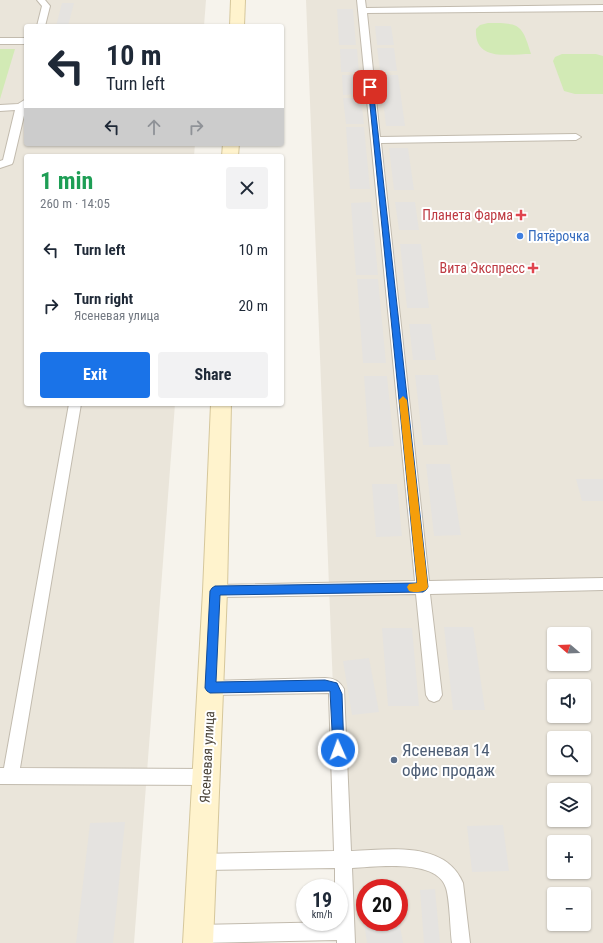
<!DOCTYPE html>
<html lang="en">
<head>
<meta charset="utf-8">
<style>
	:root { --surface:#fff; --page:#f2f2f3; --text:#1f2937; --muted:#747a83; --accent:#1a73e8 }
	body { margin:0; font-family:"Roboto Condensed",sans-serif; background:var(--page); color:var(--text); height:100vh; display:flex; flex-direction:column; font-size:15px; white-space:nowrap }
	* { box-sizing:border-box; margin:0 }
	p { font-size:13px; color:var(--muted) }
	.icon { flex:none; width:22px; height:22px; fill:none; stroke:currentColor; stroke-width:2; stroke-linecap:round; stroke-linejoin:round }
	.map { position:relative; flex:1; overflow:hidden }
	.details { position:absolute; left:24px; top:154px; width:260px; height:252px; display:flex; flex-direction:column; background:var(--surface); border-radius:4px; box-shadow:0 1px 3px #0004 }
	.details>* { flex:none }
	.banner { position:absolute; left:24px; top:24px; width:260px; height:122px; border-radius:4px; box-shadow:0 1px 3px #0004; background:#fff; color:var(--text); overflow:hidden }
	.needle { width:26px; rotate:289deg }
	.buttons { position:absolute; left:547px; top:627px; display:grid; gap:8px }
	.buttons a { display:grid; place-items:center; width:44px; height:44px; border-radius:4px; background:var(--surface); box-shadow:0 1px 3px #0004; font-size:20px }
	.speed { position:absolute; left:296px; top:879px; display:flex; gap:8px; font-size:20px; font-weight:700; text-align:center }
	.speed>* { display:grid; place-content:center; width:52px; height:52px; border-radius:50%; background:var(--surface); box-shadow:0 1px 3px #0004; line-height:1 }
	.speed small { font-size:10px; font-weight:400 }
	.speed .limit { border:6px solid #d22; background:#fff; color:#111 }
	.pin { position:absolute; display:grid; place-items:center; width:34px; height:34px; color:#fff; margin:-17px; border-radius:8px; box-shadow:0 2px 6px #0006 }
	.me { position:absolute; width:44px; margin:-22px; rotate:358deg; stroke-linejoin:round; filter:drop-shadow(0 0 3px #0008) }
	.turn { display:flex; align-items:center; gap:14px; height:84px; padding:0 16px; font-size:18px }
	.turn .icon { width:52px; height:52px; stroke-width:2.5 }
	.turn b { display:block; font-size:28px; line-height:34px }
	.lanes { display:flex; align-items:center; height:38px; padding:0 16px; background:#0003; justify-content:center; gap:20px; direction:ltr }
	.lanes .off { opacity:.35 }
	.round { display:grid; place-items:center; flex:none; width:42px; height:42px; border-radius:4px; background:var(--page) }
	.head { display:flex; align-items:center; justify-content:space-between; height:68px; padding:0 16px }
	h1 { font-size:24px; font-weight:700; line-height:30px; color:#1e9e55 }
	.action { display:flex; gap:8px; margin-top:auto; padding:8px 16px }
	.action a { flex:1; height:46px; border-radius:4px; background:var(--accent); color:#fff; font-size:16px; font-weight:700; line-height:46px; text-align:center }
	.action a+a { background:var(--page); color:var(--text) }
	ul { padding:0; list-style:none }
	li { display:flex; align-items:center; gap:12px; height:56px; padding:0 16px }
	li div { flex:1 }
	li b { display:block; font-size:15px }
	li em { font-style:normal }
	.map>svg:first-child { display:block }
</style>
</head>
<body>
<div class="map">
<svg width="603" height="943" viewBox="0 0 603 943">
	<rect width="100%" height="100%" fill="#f6f3ec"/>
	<!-- residential -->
	<g fill="#eae5da" fill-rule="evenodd">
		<path d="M0,0H206L204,26H26V144H195L194,156H26V404H175L134,943H0Z"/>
		<path d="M306,0H603V943H343ZM554,634H584V664H554ZM554,686H584V716H554ZM554,738H584V768H554ZM554,790H584V820H554ZM554,842H584V872H554ZM365,888H399V922H365ZM554,894H584V924H554Z"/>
	</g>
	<!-- green -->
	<g fill="#d2eab5">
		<path d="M488,23C519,23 522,23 531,54C509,54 474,62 476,29L480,25Z"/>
		<path d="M0,49H15L0,99Z"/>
		<path d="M562,54H596L603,56V94H575L564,91L553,61L555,57Z"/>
	</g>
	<!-- parking -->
	<g fill="#e5e3e0">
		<path d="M62,3H74L68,26H56Z"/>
		<path d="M337,9H353L356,45H339Z"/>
		<path d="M375,26H391L394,45H377Z"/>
		<path d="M377,48H394L397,71H380Z"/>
		<path d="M340,49H357L359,72H341Z"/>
		<path d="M342,75H359L361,94L343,95Z"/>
		<path d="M380,75H398L405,126H386Z"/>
		<path d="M343,98H361L364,124H346Z"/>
		<path d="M346,127H364L370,189H350Z"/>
		<path d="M389,148H408L414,190H394Z"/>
		<path d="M371,202L378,275H356L351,203Z"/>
		<path d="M395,202H415L419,230H399Z"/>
		<path d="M400,244H421L429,308H407Z"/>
		<path d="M357,279H378L386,363H363Z"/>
		<path d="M409,324H431L436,360H413Z"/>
		<path d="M415,375H438L448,445H423Z"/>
		<path d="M364,376H387L394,446L369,447Z"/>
		<path d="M426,464H450L461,535L434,536Z"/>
		<path d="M576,479H603V501H582Z"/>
		<path d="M372,484H397L402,536L376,537Z"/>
		<path d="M444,627H473L485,710H453Z"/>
		<path d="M382,628H412L419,706H388Z"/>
		<path d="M369,658L379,712L352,715L343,661Z"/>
		<path d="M125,822L113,943H76L90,823Z"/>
		<path d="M503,825L509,871L472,872L467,826Z"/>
		<path d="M435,889L440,943H424L420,890Z"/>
		<path d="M365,898V922L399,921L403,943H367L361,899Z"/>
	</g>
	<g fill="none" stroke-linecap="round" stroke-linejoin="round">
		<!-- lane casing -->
		<g stroke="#c2bbae" stroke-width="2">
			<g id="lane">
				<path d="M37,0H45L50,6L45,26H37L42,6Z"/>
				<path d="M357,0H365L366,8L603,5V11L367,13L380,137L576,134L581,137L576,140L381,143L429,581L603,578V590L430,594L442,695L439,700L434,702L429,700L426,695L416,594L215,597L210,596L208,591L210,586L215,585L415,581Z"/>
				<rect x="0" y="38" width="26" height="6"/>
				<path d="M26,99V107L13,162L12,164L0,168V161L3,160L15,110L0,111V105L18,104Z"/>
				<path d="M69,404H81L20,768L206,769L212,771L214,777L212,783L206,785L0,784V768H4Z"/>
				<path d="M325,678C333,678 340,681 344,689L351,851C388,850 445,840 463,883L470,943H452C450,928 450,901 446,888C437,858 375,867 352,868L355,943H337V940L198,943L192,940L189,934L192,928L198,925L339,922V888H335V868L202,870L196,868L194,862L196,856L202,854L334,851L329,693L210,695L205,693L202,688L205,683L210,681Z"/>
			</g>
		</g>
		<!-- secondary casing -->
		<g stroke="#d6c79b" stroke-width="2">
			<g id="secondary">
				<path d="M231,0H245L244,26H230Z"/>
				<path d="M223,144H239L238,156H222Z"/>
				<path d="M211,404H231L227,591L213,943H183L203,591Z"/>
			</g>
		</g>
		<!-- lane -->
		<use href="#lane" fill="#fff" fill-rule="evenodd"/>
		<!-- secondary -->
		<use href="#secondary" fill="#fff3cd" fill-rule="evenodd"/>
	</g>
	<!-- route -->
	<path fill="#1a73e8" stroke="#114b97" d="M368,85L373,87L428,587L426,590L423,592L220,595L216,682L325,680L337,683L342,694L344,750L342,754L338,756L335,754L333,750L330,691L210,693L207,691L205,688L210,591L212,588L215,586L417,583Z"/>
	<!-- slow -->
	<path fill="#f59e0b" d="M403,396L407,400L428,587L426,590C421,592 414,593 409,591L407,587L409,584L417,583L399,400Z"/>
	<!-- markers -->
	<g fill="#e0444e" stroke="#fff" stroke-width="1.5">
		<path d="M519 209h4v4h4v4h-4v4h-4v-4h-4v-4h4z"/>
		<path d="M531 262h4v4h4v4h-4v4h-4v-4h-4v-4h4z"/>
	</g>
	<circle fill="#3f7fe0" stroke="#fff" stroke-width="1.5" cx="520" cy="236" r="4"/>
	<circle fill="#5c6f8a" stroke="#fff" stroke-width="1.5" cx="394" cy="760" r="4"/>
	<g text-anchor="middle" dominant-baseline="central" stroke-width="4" stroke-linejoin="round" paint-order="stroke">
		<!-- health labels -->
		<g font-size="14" fill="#be3a42" stroke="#fff" text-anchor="end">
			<text x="513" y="215">Планета Фарма</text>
			<text x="525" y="268">Вита Экспресс</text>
		</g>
		<!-- shop labels -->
		<g font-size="14" fill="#366cbe" stroke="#fff" text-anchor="start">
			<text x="528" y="236">Пятёрочка</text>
		</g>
		<!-- street labels -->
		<g font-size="14" fill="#4b4439" stroke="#fff">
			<text transform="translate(207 757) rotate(-87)">Ясеневая улица</text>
		</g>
		<!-- near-service labels -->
		<g font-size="17" fill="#4e5e75" stroke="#fff" text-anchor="start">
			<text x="402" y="750">Ясеневая 14<tspan x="402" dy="20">офис продаж</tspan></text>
		</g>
	</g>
</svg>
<div class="buttons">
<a><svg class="needle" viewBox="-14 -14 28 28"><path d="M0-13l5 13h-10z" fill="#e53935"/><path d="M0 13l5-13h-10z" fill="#747a83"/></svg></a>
<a><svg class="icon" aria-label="sound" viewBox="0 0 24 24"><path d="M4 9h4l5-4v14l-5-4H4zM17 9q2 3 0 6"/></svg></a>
<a><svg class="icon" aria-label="search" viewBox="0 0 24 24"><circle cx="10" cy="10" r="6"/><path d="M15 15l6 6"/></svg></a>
<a><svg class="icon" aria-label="layers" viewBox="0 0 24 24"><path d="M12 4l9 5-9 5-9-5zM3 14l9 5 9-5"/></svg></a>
<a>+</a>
<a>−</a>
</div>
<div class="speed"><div>19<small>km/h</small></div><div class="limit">20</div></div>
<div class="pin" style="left:370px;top:87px;background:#d93025"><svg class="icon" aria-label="arrive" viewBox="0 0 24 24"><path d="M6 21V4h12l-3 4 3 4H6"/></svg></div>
<svg class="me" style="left:338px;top:750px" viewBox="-20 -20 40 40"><circle r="17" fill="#1a73e8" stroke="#fff" stroke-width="3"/><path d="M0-11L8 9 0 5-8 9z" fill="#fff"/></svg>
<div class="banner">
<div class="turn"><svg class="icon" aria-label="left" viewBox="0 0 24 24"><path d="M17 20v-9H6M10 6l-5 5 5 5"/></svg><div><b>10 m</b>Turn left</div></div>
<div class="lanes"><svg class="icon" aria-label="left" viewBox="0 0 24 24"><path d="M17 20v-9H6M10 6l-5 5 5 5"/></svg><svg class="icon off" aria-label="ahead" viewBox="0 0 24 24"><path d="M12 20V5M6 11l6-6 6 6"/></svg><svg class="icon off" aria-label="right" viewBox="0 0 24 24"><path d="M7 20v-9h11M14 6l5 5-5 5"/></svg></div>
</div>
<section class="details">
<div class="head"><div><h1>1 min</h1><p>260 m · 14:05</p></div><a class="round"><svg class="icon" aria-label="close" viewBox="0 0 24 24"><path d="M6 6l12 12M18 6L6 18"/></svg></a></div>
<ul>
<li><svg class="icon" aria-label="left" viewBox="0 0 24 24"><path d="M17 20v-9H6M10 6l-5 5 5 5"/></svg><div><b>Turn left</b></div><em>10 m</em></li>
<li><svg class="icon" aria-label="right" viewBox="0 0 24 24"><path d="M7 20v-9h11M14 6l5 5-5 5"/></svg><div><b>Turn right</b><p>Ясеневая улица</p></div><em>20 m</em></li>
</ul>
<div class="action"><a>Exit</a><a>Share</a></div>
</section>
</div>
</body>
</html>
